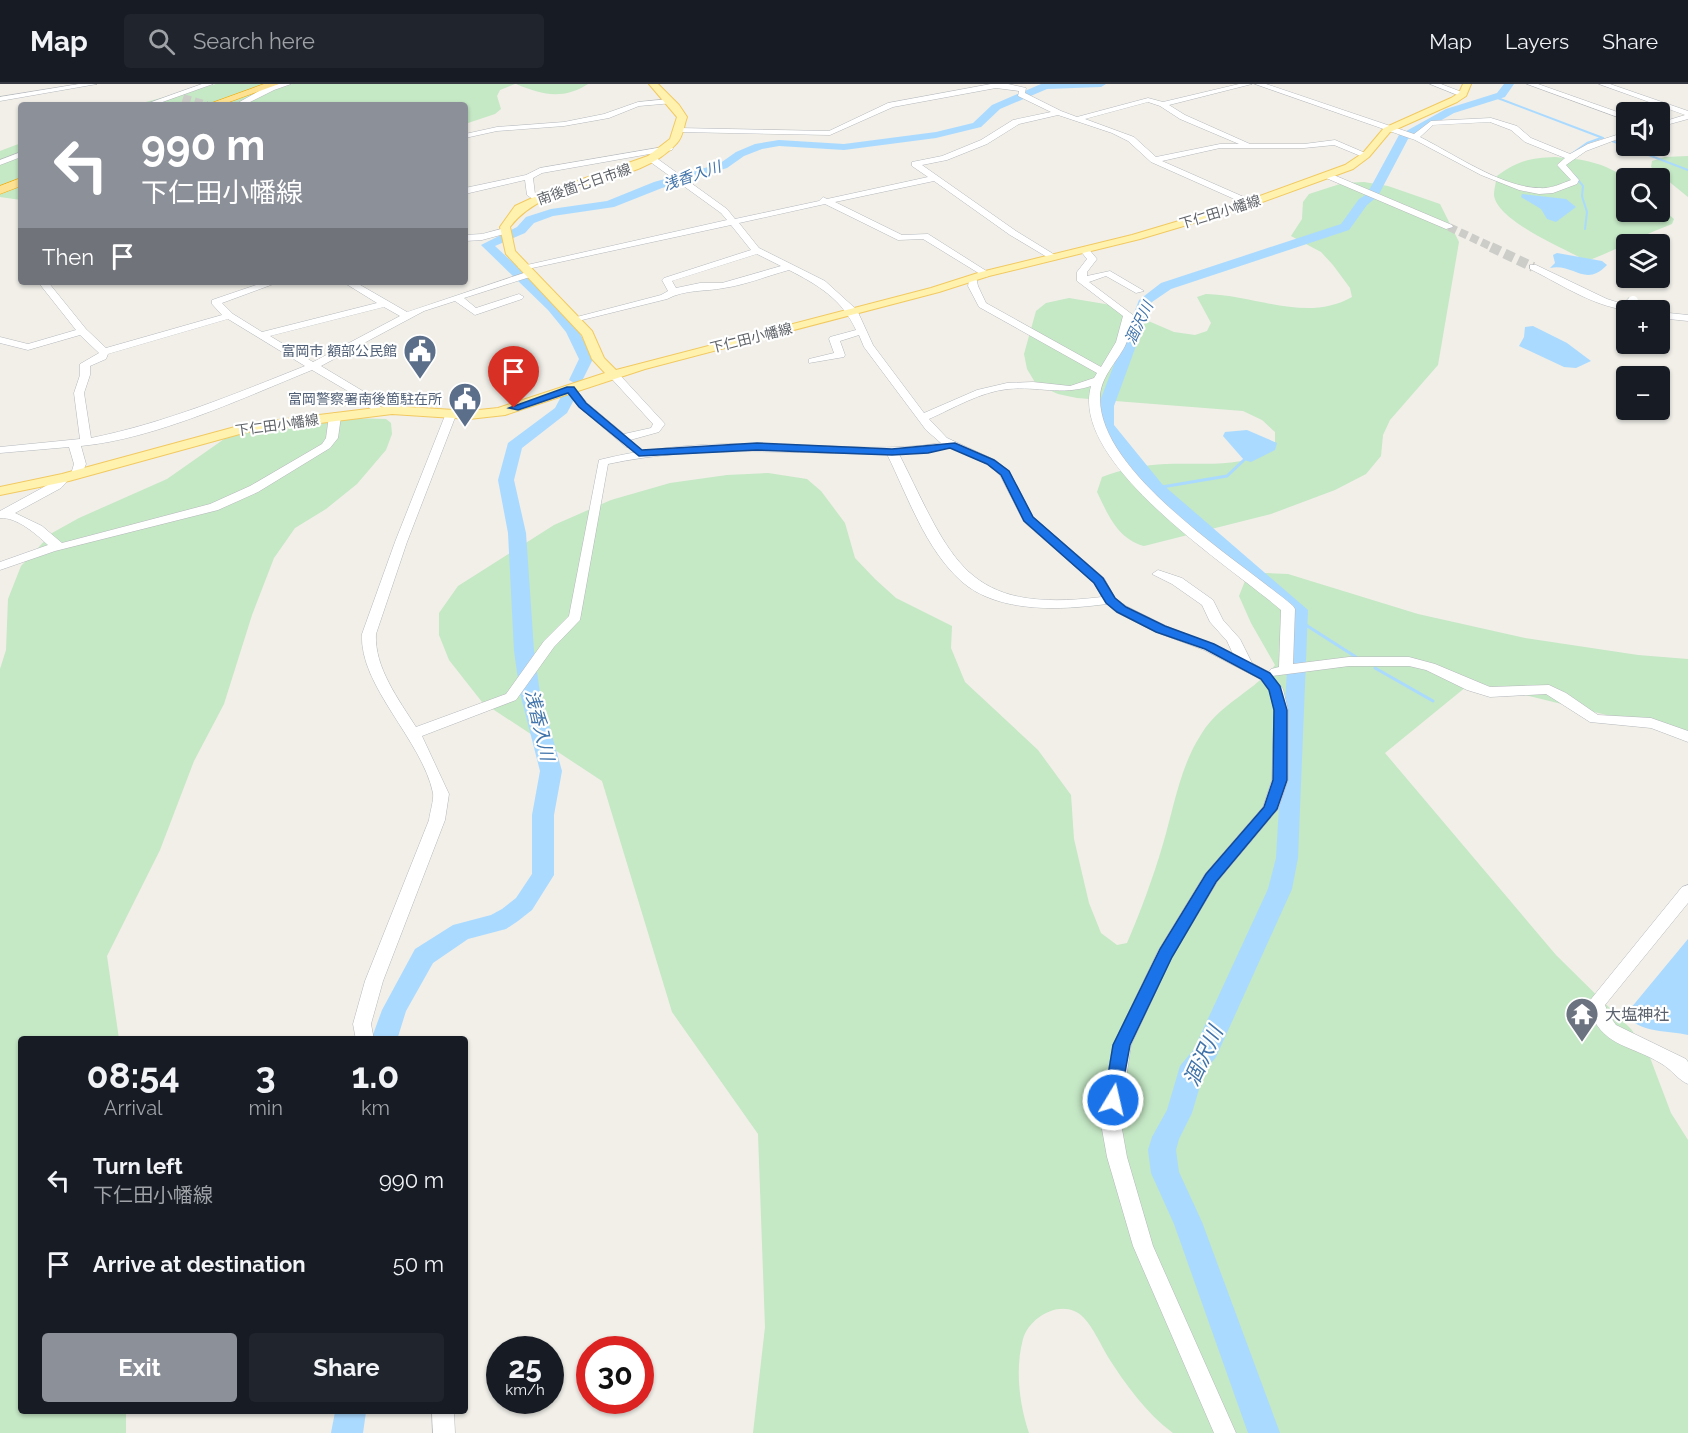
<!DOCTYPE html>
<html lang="en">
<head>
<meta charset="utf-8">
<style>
	:root { --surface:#171b24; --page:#20242c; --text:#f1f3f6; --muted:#9ea1a6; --line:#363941; --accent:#8c9099 }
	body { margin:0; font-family:Raleway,"Noto Sans JP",sans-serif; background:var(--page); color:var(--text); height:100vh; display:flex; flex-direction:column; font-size:22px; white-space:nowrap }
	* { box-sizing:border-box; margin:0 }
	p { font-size:20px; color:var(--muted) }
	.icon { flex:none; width:33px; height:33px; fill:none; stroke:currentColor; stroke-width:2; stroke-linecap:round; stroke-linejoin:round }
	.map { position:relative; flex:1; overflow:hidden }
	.drawer { position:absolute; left:18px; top:952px; width:450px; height:378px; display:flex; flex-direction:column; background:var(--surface); border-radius:6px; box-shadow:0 2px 4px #0004 }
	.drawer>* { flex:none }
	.top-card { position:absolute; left:18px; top:18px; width:450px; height:183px; border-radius:6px; box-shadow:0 2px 4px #0004; background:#8c9099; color:#fff; overflow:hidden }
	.buttons { position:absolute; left:1616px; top:18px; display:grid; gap:12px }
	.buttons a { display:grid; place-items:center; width:54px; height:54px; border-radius:6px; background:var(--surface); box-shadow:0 2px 4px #0004; font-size:30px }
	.speed { position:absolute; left:486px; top:1252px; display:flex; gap:12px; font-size:30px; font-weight:700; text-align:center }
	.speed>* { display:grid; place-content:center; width:78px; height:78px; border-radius:50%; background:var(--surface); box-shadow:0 2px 4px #0004; line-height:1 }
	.speed small { font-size:15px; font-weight:400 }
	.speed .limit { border:9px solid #d22; background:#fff; color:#111 }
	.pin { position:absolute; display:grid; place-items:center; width:51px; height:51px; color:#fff; margin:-62px -26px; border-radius:50% 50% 50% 0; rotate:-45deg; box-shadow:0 0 6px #0007 }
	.pin .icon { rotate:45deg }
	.me { position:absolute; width:66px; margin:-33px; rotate:9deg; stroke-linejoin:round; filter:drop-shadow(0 0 4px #0008) }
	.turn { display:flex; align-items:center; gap:21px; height:126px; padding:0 24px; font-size:27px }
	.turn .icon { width:78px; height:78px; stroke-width:2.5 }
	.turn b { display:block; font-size:42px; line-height:51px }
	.then { display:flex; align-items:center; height:57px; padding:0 24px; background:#0003; gap:12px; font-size:22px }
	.eta { display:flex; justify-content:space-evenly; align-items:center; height:102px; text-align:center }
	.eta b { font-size:36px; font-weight:700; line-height:42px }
	.button { display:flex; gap:12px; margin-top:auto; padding:12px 24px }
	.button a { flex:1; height:69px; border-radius:6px; background:var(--accent); color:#fff; font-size:24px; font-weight:700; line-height:69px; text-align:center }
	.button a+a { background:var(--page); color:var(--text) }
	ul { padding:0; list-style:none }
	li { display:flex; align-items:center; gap:18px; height:84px; padding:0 24px }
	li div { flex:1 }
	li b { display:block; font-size:22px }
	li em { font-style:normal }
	header { display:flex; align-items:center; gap:36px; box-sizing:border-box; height:84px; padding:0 30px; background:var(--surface); border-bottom:2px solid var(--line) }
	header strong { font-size:28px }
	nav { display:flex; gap:33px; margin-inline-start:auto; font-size:21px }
	.search { width:420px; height:54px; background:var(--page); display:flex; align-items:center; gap:15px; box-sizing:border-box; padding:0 21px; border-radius:6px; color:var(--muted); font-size:22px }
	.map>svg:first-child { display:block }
</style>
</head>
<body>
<header>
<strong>Map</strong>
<div class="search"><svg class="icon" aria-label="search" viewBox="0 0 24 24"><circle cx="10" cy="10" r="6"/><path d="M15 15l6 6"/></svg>Search here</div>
<nav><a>Map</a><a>Layers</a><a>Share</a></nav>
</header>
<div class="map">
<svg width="1688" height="1349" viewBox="0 0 1688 1349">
	<rect width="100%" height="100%" fill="#f1efe8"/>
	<!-- green -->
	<g fill="#c5e8c5">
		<path d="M216,0H515L500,6L497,12L501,25L495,30L465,40V21H134Z"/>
		<path d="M516,0H588C563,16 542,11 516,0Z"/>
		<path d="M21,59V116L0,113V67Z"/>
		<path d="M1688,72V113L1651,83L1652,77L1665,73Z"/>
		<path d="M1555,73C1581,75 1605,78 1626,95V128H1659V122L1674,135L1672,140C1642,151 1617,166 1587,177C1565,165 1497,137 1494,111C1494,106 1496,98 1497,92C1516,77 1531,74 1555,73Z"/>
		<path d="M1364,98L1388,102L1440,120L1459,158L1438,281L1390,336L1383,351L1381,372L1366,390L1335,406L1271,430L1144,462C1118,455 1108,431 1097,408L1102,393C1122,385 1145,381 1166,380C1203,378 1243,386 1275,363V348L1262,336L1243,327L1077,314L1058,310L1036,300L1027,285L1024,270L1036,227L1046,219L1069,214L1111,221L1174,248L1195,251L1207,247L1211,239L1197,213L1206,210C1255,211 1307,239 1352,213L1350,204L1333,181L1321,168L1291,152L1302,135L1303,118L1309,110L1343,99Z"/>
		<path d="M350,334L386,335L391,339L392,350L386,366L357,400L326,425L295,444L274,474L252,531L224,620L194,677L160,766L107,872L119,955L21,956V1328H126V1349H0V585L6,566L8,515L21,482L52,449L79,434L167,395L227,353L254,344Z"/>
		<path d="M768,389L807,395L821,407L845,439L855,474L875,495L896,514L952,542L951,564L965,598L1038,666L1071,711L1074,755L1089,819L1101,849L1117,861L1127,859C1141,826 1153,794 1163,760C1174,723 1180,682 1202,649C1221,619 1253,608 1275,581L1251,539L1239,512L1245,497L1263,489L1288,490L1418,530L1525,554L1638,571L1688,575V651L1472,598L1385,669L1556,871L1631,945L1649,971L1671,1029L1688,1056V1349H1173C1146,1329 1126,1301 1108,1273C1101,1261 1094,1245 1084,1234C1065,1213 1030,1231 1023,1255C1015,1284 1019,1320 1029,1349H753L765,1243L758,1050L672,928L602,697L482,618L449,576L439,551V529L458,502L554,441L611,416L670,399L727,391Z"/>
	</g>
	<!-- water -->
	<g fill="#aadaff">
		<path d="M1522,110L1566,115L1576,123L1556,138L1547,135L1541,125L1521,113Z"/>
		<path d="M1557,169L1602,177L1607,181C1585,204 1574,179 1550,184L1555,179L1553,171Z"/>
		<path d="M1533,242L1567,259L1591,277L1576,284L1564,283L1519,262L1524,253L1525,243Z"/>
		<path d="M1247,346L1277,359L1275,366L1251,378L1244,376L1223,352L1225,348Z"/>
		<path d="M1688,855V951C1668,946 1639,950 1626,930Z"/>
	</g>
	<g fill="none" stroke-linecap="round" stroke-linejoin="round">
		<!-- stream-far1 -->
		<g stroke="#aadaff" stroke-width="2">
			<path d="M1495,13L1603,54"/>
			<path d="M1612,57L1688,86"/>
			<path d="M1570,71L1587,59L1601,54"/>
			<path d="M1575,92L1583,102L1582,112L1587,128L1585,145"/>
		</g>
		<!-- stream -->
		<g stroke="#aadaff" stroke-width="3">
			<path d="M1156,404L1227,392L1244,376"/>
			<path d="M1298,536L1356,573"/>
			<path d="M1375,584L1433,617"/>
		</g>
		<!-- river -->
		<g fill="#aadaff" fill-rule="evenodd">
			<path d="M1041,0H1106L1101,3L1047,5L1000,25L981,43L936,54L844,66L779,62L762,65L744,72L727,84L662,104L614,123L553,132L534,139L525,149L495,162C532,197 573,226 593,275L581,299L576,300L569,296L579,275L566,248L548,226L481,161L517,143L526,133L551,125L607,117L654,98L719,80L736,68L755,60L779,56L844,60L936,48L973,39L992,21Z"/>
			<path d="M1504,0H1514L1505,13L1454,29L1408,55L1378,112L1367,121L1349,146L1171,205L1152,218L1114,322V341L1162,400L1308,526L1298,774L1292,805L1216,973L1204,988L1192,1029L1179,1055L1176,1066L1179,1088L1202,1138L1280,1349H1248L1174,1140L1151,1089L1148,1066L1152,1053L1167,1026L1180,982L1194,965L1268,805L1276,774L1287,586L1290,582L1287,578L1290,528L1224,474L1150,408L1098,341V322L1139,216L1161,199L1341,140L1359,115L1367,110L1399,51L1446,25L1497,9Z"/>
			<path d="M568,307L576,312L567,329L522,364L514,396L526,449L534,567L540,609L562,687L554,731V791L532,826L518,837L506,845L468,855L433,879L406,927L397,956H371L382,926L415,865L453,841L491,831L502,825L516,814L532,790V731L540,687L520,609L514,567L508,449L498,396L508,359L555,324L563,309Z"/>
			<path d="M335,1328H366L363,1349H331Z"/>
		</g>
		<!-- minor-tunnel-far1 -->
		<g stroke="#ccccc8" stroke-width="8" stroke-dasharray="8 4" stroke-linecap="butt">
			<path d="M183,14L207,21"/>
			<path d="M1449,143L1494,164"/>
		</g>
		<!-- minor-tunnel -->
		<path stroke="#ccccc8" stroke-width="10" stroke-dasharray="10 5" stroke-linecap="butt" d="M1491,163L1533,183"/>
		<!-- minor casing -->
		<g stroke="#b5b8bc" stroke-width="1">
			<g id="minor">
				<path d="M79,0H97L0,17V13Z"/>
				<path d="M202,0H213L154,21H143Z"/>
				<path d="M278,0H291L274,6L244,21H234L268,2Z"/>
				<path d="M991,0H1008L1026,4L1025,9L1061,27L1077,33L1148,14L1163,18L1239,0H1252L1169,21L1185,31L1250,60H1304L1335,56L1370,71L1363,73L1334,61L1304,64H1220L1162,77L1253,117L1254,119L1250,122L1151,78L1128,57L1112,49L1058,31L1019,40L987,60L947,76L922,81L1016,147L1055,171V175L1052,176L1010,151L934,97L835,118L902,151L928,150L988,188V192L985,193L923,155L898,156L825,120L739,139L759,164L825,197L857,226L873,261L924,329L977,306L1007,299L1033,298L1070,302L1094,294L1097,289L979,223L968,202L970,192H976L978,202L986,219L1101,283L1116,258L1123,232L1077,197V188L1087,175L1079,165L1087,163L1097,175L1087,188V192L1110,187L1144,207L1136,209L1106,192L1089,198L1133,231C1131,242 1130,252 1125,262C1116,279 1100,294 1100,314C1099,390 1239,476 1293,522L1295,525L1293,580L1349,573H1409L1435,580L1490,603L1549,601L1566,609L1598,631L1651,634L1688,647V658L1651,644L1590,638L1546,610L1490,613L1467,606L1426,586L1409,582H1349L1272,592L1283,605L1288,626V696L1278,725L1217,798L1171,875L1131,961L1120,1034L1127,1073L1153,1162L1236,1349H1214L1133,1162L1107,1073L1100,1034L1113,961L1158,867L1205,790L1263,723L1272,696L1274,626L1269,606L1260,595L1204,566L1156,548L1116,528L1107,520C1062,526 998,530 961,497C925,464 908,413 887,370C793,370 701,360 608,380L580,536L554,563L516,616L422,652L449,710L445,736L383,897L371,940L374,956H356L353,940L365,897L429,736C430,728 434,716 433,709C422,656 359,602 362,550L395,458L446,329H454L456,331L407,458L376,550C374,583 399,616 416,643L506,610L544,557L569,532L599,376C663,360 729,358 795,361C843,362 893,367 941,359L926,346L864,263L859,251L840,257L845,271L844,273L809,279V275L834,269L829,255L830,253L856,246C842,215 818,201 789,186C767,192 745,201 724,204C704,208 686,205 667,215L574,238L569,235L661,211L668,207L662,196L664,194L751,166L731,141L523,186L518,183L727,136L721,129L649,77V73H655L727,125L735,135L819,117L823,113L827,115L928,93L912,82V78L942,72L981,56L1013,36L1051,28L1018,12L1019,7L996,4L893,23L830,51L681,48H678V44L829,47L888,19ZM1148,18L1160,22L1180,35L1239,60H1220L1156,73L1134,53L1085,35ZM757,170L781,182L722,199H700L676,204L672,197ZM1091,302C1069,380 1230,482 1281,526L1279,583L1271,585L1269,588L1252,579L1240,555L1223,536L1213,516L1182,494L1158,486L1152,490L1172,500L1202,521L1210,538L1227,557L1233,570L1166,542L1126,522L1115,514L1104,494L1033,433L1009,387L995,376L947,354L929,335C954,324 980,308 1008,305C1039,302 1060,312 1091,302ZM952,364L987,380L1000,391L1024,438L1094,499L1102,513C964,530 953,477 899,370Z"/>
				<path d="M1255,0H1266L1414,50L1431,37L1491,34L1517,42L1531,54L1570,70L1588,60L1626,48V52L1586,67L1566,81L1579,96L1577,100L1553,109L1539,110L1519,106L1481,91L1415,56ZM1490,38L1511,46L1525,58L1565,74L1557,81L1571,96C1560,100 1551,105 1539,104C1501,103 1454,70 1420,53L1433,41Z"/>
				<path d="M1430,0H1441L1467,10L1460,12Z"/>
				<path d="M1527,0H1538L1626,31V36Z"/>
				<path d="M1599,0H1610L1688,27V35L1659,43V39L1685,31Z"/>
				<path d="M670,15L673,19L639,22L609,34L564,42L497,47L465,54V50L497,43L564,38L604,30L638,18Z"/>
				<path d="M669,62L673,64L672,66L542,89L533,94L535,110L541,115L537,118L527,111L525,96L465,110V104L526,91L540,84Z"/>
				<path d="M21,68V73L0,81V76Z"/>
				<path d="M1329,89L1452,141L1453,143L1446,145L1326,94L1325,92Z"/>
				<path d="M505,144L510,147L508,149L482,156L465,157V151L482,150Z"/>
				<path d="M1530,181H1536L1607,215L1642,226C1604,230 1563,201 1530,185Z"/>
				<path d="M530,187L535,190L533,192L464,214L476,224L519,210L524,213L522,215L475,231L455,217L424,227L321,282L366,309L383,325V329H375L358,313L312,286C243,314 155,355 81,362L86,380L81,392H73L71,390L74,380L69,363L0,369V363L80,355L74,309L80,291V280L99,269L80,251L28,266L0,259V253L28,260L76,246L38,198H48L86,245L106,264L222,231L212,220V216L265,198H279L222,219L233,230L262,248L377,219L343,198H355L407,228ZM384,223L400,232L313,278L270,252ZM228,235L305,282C235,310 165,339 91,354L84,309L90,291V282L106,275L108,270Z"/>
				<path d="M1659,228L1688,231V237L1659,234Z"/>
				<path d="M610,289H618L665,340L659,348L630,356L636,361L634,363H626L579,323L565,305L574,303L587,319L624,350L651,344L653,340L610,293Z"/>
				<path d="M335,329L341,332L338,354L330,364L258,408L218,426L55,467L0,486V478L48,461C36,450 17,433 0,434V427L53,398L64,390L70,394L61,404L15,429L42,442L62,459L210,420L250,402L322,360L326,354L329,332Z"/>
				<path d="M1688,801V819L1605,921L1609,931L1616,941L1686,975L1688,978V1000C1678,996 1672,986 1662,980C1628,959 1601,964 1587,920L1682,803Z"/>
				<path d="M432,1328H454L455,1349H433Z"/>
			</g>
		</g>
		<!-- major casing -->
		<g stroke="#f2c960" stroke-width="2">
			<path id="major" d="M649,0H658L679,21L687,33C684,41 683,53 677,59C635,106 550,91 510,143L515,167L592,247L604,274L616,286L931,204L981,188L1132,151L1246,117L1345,81L1363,69L1384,44L1451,14L1459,9L1463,0H1471L1466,12L1457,18L1390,48L1369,73L1353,85L1254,121L1140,155L989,192L939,208L645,285L505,331L469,335L392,330L247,348L69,397L0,411V403L62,390L246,340L392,322L469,327L498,324L605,289L592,275L582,251L506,170L500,143L515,122L543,109L648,72L670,55L677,33Z"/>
		</g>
		<!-- highway casing -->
		<g stroke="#f9ab00" stroke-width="1">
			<g id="highway">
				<path d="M264,0H279L221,21H206Z"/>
				<path d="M21,94V102L0,110V102Z"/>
			</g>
		</g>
		<!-- minor -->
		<use href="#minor" fill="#fff" fill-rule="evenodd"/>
		<!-- major -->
		<use href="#major" fill="#fff2af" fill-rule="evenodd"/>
		<!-- highway -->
		<use href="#highway" fill="#fde293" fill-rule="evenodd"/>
		<!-- minor-bridge casing -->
		<g stroke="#b5b8bc" stroke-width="11" stroke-linecap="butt">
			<path id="minor-bridge" d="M1621,230L1633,217"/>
		</g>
		<!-- minor-bridge -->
		<use href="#minor-bridge" stroke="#fff" stroke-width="10"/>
	</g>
	<!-- route -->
	<path fill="#1a73e8" stroke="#114b97" stroke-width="1.5" d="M567,303H574L586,319L642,366L757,359L892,365L955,359L994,376L1009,387L1033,433L1103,494L1115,514L1126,523L1165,542L1214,560L1270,589L1280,602L1287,626V696L1277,725L1216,798L1172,873L1130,961L1119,1021L1113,1023L1107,1021L1104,1016L1113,961L1160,865L1206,790L1264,723L1273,696L1274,626L1269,606L1261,595L1205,565L1156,548L1117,528L1106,519L1094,499L1024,437L1001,391L987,380L950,364L928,369L892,371L757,366L639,372L579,323L568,309L518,326L509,324Z"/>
	<!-- icons -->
	<defs>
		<g id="civic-pin" transform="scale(1.725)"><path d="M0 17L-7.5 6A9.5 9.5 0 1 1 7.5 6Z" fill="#5c6f8a" stroke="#fff"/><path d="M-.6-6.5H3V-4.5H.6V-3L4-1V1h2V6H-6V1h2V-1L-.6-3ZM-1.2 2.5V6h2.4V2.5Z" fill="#fff"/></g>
		<g id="temple-pin" transform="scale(1.725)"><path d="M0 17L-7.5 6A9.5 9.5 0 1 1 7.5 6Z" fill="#6b7280" stroke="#fff"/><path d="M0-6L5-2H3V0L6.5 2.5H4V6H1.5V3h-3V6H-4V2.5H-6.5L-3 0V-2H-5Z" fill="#fff"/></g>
	</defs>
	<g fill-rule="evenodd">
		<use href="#civic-pin" x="420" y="267"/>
		<use href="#civic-pin" x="465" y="315"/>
		<use href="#temple-pin" x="1582" y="930"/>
	</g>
	<g text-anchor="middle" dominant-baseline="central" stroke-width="4.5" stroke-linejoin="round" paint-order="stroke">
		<!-- far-street labels -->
		<g font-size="14" fill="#5f6368" stroke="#fff">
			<text transform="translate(584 100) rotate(-19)">南後箇七日市線</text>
			<text transform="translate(1220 128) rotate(-17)">下仁田小幡線</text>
			<text transform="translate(751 254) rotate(-14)">下仁田小幡線</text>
			<text transform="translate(277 341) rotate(-8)">下仁田小幡線</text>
		</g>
		<!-- far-service labels -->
		<g font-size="14" fill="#4e5e75" stroke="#fff" text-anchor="end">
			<text x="397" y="267">富岡市 額部公民館</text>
			<text x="442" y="315">富岡警察署南後箇駐在所</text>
		</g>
		<!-- far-water labels -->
		<g font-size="15" font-style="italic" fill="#4174aa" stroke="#fff">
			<text transform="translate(692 92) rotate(-19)">浅香入川</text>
			<text transform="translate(1139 239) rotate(-64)">涸沢川</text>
		</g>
		<!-- worship labels -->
		<g font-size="16" fill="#5b616d" stroke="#fff" text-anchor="start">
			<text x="1605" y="930">大塩神社</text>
		</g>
		<!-- water labels -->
		<g font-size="18" font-style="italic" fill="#4174aa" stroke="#fff">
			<text transform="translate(540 641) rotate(77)">浅香入川</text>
		</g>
		<!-- near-water labels -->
		<g font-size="21" font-style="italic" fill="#4174aa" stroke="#fff">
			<text transform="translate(1203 972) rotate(-65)">涸沢川</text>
		</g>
	</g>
</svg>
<div class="buttons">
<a><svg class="icon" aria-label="sound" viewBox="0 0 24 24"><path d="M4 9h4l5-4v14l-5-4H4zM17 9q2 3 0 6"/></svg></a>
<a><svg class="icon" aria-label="search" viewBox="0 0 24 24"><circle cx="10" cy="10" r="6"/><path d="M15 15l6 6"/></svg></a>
<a><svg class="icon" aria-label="layers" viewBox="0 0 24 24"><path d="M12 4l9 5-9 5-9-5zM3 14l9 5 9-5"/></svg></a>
<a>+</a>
<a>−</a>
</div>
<div class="speed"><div>25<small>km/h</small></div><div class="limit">30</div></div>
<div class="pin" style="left:514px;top:324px;background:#d93025"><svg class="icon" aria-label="arrive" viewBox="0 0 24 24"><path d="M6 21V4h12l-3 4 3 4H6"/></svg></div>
<svg class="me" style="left:1113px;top:1016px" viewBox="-20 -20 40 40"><circle r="17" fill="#1a73e8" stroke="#fff" stroke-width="3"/><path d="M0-11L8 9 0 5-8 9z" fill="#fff"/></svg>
<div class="top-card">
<div class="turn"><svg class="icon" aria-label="left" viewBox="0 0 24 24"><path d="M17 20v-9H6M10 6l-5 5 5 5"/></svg><div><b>990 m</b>下仁田小幡線</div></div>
<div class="then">Then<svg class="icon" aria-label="arrive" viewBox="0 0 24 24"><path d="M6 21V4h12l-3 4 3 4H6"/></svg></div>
</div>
<section class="drawer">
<div class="eta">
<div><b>08:54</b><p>Arrival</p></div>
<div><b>3</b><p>min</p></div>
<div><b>1.0</b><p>km</p></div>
</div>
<ul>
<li><svg class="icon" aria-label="left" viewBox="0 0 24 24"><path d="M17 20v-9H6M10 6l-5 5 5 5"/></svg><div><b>Turn left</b><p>下仁田小幡線</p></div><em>990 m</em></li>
<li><svg class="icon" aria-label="arrive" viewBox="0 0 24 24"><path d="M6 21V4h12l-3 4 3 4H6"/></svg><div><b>Arrive at destination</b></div><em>50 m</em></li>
</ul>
<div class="button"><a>Exit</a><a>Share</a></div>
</section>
</div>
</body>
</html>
